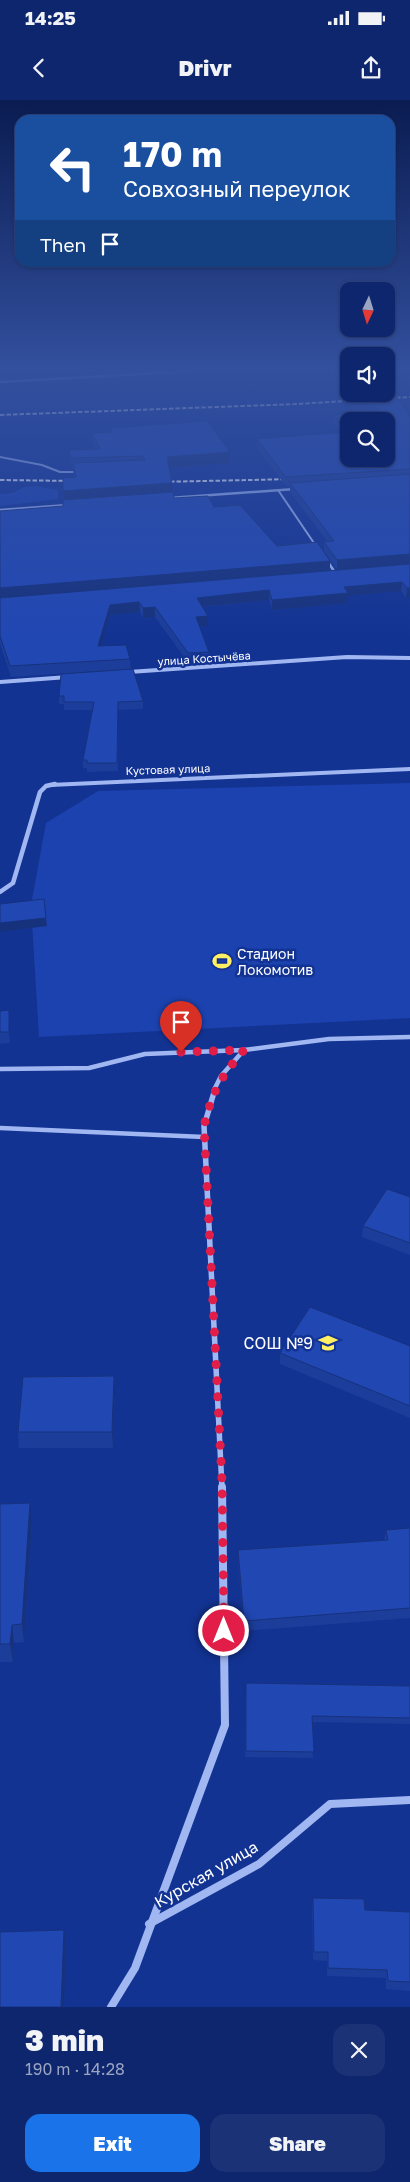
<!DOCTYPE html>
<html lang="en">
<head>
<meta charset="utf-8">
<style>
	:root { --surface:#0e266e; --page:#1c3276; --text:#f1f3f6; --muted:#9ba5c2; --line:#2e4381; --accent:#1a73e8 }
	body { margin:0; font-family:"Golos Text",sans-serif; background:var(--page); color:var(--text); height:100vh; display:flex; flex-direction:column; font-size:19px; white-space:nowrap }
	* { box-sizing:border-box; margin:0 }
	p { font-size:16px; color:var(--muted) }
	.icon { flex:none; width:28px; height:28px; fill:none; stroke:currentColor; stroke-width:2; stroke-linecap:round; stroke-linejoin:round }
	.map { position:relative; height:1907px; overflow:hidden }
	.side { display:flex; flex-direction:column; background:var(--surface); flex:1 }
	.side>* { flex:none }
	.hud { position:absolute; left:15px; top:15px; width:380px; height:152px; border-radius:15px; box-shadow:0 1px 4px #0004,0 0 0 1px var(--line); background:#1a4fa0; color:#fff; overflow:hidden }
	.needle { width:32px; rotate:184deg }
	.buttons { position:absolute; left:340px; top:182px; display:grid; gap:10px }
	.buttons a { display:grid; place-items:center; width:55px; height:55px; border-radius:10px; background:var(--surface); box-shadow:0 1px 4px #0004,0 0 0 1px var(--line); font-size:25px }
	.pin { position:absolute; display:grid; place-items:center; width:42px; height:42px; color:#fff; margin:-51px -21px; border-radius:50% 50% 50% 0; rotate:-45deg; box-shadow:0 0 5px #0007 }
	.pin .icon { rotate:45deg }
	.me { position:absolute; width:55px; margin:-28px; rotate:0deg; stroke-linejoin:round; filter:drop-shadow(0 0 4px #0008) }
	.turn { display:flex; align-items:center; gap:18px; height:105px; padding:0 25px; font-size:22px }
	.turn .icon { width:65px; height:65px; stroke-width:2.5 }
	.turn b { display:block; font-size:35px; line-height:42px }
	.then { display:flex; align-items:center; height:48px; padding:0 25px; background:#0003; gap:10px; font-size:19px }
	.round { display:grid; place-items:center; flex:none; width:52px; height:52px; border-radius:15px; background:var(--page) }
	.summary { display:flex; align-items:center; justify-content:space-between; height:85px; padding:0 25px }
	h1 { font-size:30px; font-weight:800; line-height:38px }
	.button { display:flex; gap:10px; margin-top:auto; padding:10px 25px }
	.button a { flex:1; height:58px; border-radius:15px; background:var(--accent); color:#fff; font-size:20px; font-weight:800; line-height:58px; text-align:center }
	.button a+a { background:var(--page); color:var(--text) }
	.status { display:flex; justify-content:space-between; align-items:center; height:35px; padding:0 25px; background:var(--surface); direction:ltr }
	.status svg { height:14px; fill:currentColor }
	header { display:flex; justify-content:space-between; align-items:center; height:65px; padding:0 25px; background:var(--surface); font-size:22px; font-weight:800 }
	.map>svg:first-child { display:block }
</style>
</head>
<body>
<div class="status"><b>14:25</b><svg viewBox="0 0 49 12"><path d="M0 12V9h3v3zM5 12V6h3v6zM10 12V3h3v9zM15 12V0h3v12zM26 1h20v11H26zM47 4h2v5h-2z"/></svg></div>
<header><svg class="icon" aria-label="back" viewBox="0 0 24 24"><path d="M15 5l-7 7 7 7"/></svg>Drivr<svg class="icon" aria-label="share" viewBox="0 0 24 24"><path d="M12 15V3M7 8l5-5 5 5M5 13v7h14v-7"/></svg></header>
<div class="map">
<svg width="410" height="1907" viewBox="0 0 410 1907">
	<rect width="100%" height="100%" fill="#133393"/>
	<!-- green -->
	<g fill="#1b42ae">
		<path d="M35,386L58,390V399L0,406V394L13,393L24,387Z"/>
		<path d="M410,683V918L39,937L31,805L46,723L98,691Z"/>
	</g>
	<g fill="none" stroke-linecap="round" stroke-linejoin="round">
		<!-- lane-far2 -->
		<g stroke="#a1b7f2" stroke-width="2">
			<path d="M0,357L42,365L60,372H76"/>
			<path d="M278,390L316,446"/>
		</g>
		<!-- lane-far1 -->
		<path stroke="#a1b7f2" stroke-width="2.5" d="M328,462L336,474"/>
		<!-- lane -->
		<path stroke="#a1b7f2" stroke-width="4.5" d="M0,1028L204,1037"/>
		<!-- street-far4 -->
		<g stroke="#a1b7f2" stroke-width="2.5">
			<path d="M0,282L194,271"/>
			<path d="M169,398L295,389"/>
			<path d="M0,410L68,405"/>
		</g>
		<!-- street-far3 -->
		<g stroke="#a1b7f2" stroke-width="4">
			<path d="M129,572L347,557L410,558"/>
			<path d="M0,582L68,577"/>
			<path d="M50,685L410,669"/>
		</g>
		<!-- street-far2 -->
		<g stroke="#a1b7f2" stroke-width="4.5">
			<path d="M0,792L13,783L40,692L46,686L55,684"/>
			<path d="M0,969L89,968L145,954L244,950"/>
			<path d="M214,990L221,976L244,950L329,939L410,937"/>
		</g>
		<!-- street-far1 -->
		<path stroke="#a1b7f2" stroke-width="5.5" d="M215,989L204,1026L222,1388"/>
		<!-- street -->
		<g stroke="#a1b7f2" stroke-width="8">
			<path d="M149,1824L259,1764L330,1704L410,1700"/>
			<path d="M111,1907L135,1868L225,1625L222,1387"/>
		</g>
		<!-- rail -->
		<g stroke="#fff" stroke-width="2" stroke-dasharray="4.5 2" stroke-linecap="butt">
			<path d="M0,315L297,304L410,297"/>
			<path d="M0,380L77,381"/>
			<path d="M157,382L295,379"/>
		</g>
	</g>
	<!-- wall -->
	<g fill="#1c3d9a">
		<path d="M367,294L410,317V464L337,470L324,451V442L327,441L290,392V386H286L257,348V339L340,333L334,323L335,315L373,313L366,302Z"/>
		<path d="M110,328L229,363L169,368L172,392L174,398L214,407L277,446L330,461V470L63,406V378L74,377L73,369H72L70,361L69,350L95,349L93,344L92,333L110,332Z"/>
		<path d="M410,464V497L406,498L401,491L348,496V503L272,510L269,500L203,507L208,526L200,527L209,552V562L189,564L155,517L143,518L140,512L110,515L101,546L130,559L131,569L143,601V609L118,610V671L87,672V668H83V660L92,610H64V604H59V596L101,571L11,577L0,544V498Z"/>
		<path d="M9,910L10,921V943L0,944V911Z"/>
		<path d="M410,1097V1155L362,1137L363,1126Z"/>
		<path d="M410,1246V1318L280,1264V1253Z"/>
		<path d="M114,1276L115,1292L113,1348H19L18,1332Z"/>
		<path d="M0,1404L32,1422L24,1542L14,1543L13,1562H0Z"/>
		<path d="M410,1428V1518L244,1531L238,1460V1450L384,1440L386,1430Z"/>
		<path d="M246,1583L410,1586V1624L312,1622L313,1658L245,1657Z"/>
		<path d="M313,1798L365,1810L410,1812V1891L386,1889V1878L327,1876V1861L313,1860L312,1807Z"/>
	</g>
	<!-- shaded-wall -->
	<g fill="#17327d">
		<path d="M230,352L229,363L167,368V357Z"/>
		<path d="M172,383V394L64,402L63,391Z"/>
		<path d="M410,454V464L337,470V460Z"/>
		<path d="M330,461V470L0,498V488Z"/>
		<path d="M402,482L401,491L348,496V503L272,510V500L344,487Z"/>
		<path d="M407,488H410V497L406,498Z"/>
		<path d="M269,490V500L197,507V498Z"/>
		<path d="M139,502L140,512L110,515L98,557V546L110,505Z"/>
		<path d="M155,507V517L143,518V508Z"/>
		<path d="M208,516V526L196,527V517Z"/>
		<path d="M46,818L47,826L0,832V823Z"/>
		<path d="M9,910L10,921V943L9,932Z"/>
		<path d="M114,1276L115,1292L113,1348L112,1332Z"/>
		<path d="M30,1403L32,1422L24,1542L22,1524Z"/>
		<path d="M12,1525L14,1543L13,1562L10,1544Z"/>
		<path d="M64,1830L66,1844L64,1907H61Z"/>
	</g>
	<!-- building -->
	<g fill="#2147b3" stroke="#17327d" fill-rule="evenodd">
		<path d="M386,293H394L410,317V369L286,377L257,339L345,332L335,315L379,313L367,294ZM349,321H386V359H349Z"/>
		<path d="M207,321L230,352L167,357L172,383L63,391V378L76,377L73,363L145,360L143,356L71,358L69,350L100,349L92,333L112,332L110,328Z"/>
		<path d="M410,374V454L337,460L324,442L334,441L290,383Z"/>
		<path d="M173,392L174,398L208,396L214,407L240,405L277,446L317,442L330,461L0,488V411L63,406V400Z"/>
		<path d="M410,464V488H407L402,482L344,487L348,493L272,500L269,490L197,498L208,516L196,517L209,552L188,553L155,507L143,508L139,502L110,505L98,546L126,545L130,559L10,566L0,536V498Z"/>
		<path d="M133,569L143,601L118,602L117,663H87V660H83L94,602H64V596H59L61,574Z"/>
		<path d="M44,799L46,818L0,823V804Z"/>
		<path d="M9,910V932H0V911Z"/>
		<path d="M387,1089L410,1097V1143L363,1126Z"/>
		<path d="M310,1207L410,1246V1306L280,1253Z"/>
		<path d="M114,1276L112,1332H18L23,1277Z"/>
		<path d="M30,1403L22,1524L12,1525L10,1544H0V1404Z"/>
		<path d="M410,1428V1508L244,1521L238,1450L388,1440L386,1430Z"/>
		<path d="M246,1583L410,1586V1618L312,1616L314,1652L246,1651Z"/>
		<path d="M313,1798L364,1799L365,1810L410,1812V1882L388,1881L387,1870L328,1868V1852H314Z"/>
		<path d="M64,1830L61,1907H0V1832Z"/>
	</g>
	<!-- sky -->
	<linearGradient id="sky" x2="0" y2="1"><stop stop-color="#0a1c51"/><stop offset="0.5" stop-color="#33509e"/><stop offset="1" stop-color="#33509e" stop-opacity="0"/></linearGradient>
	<rect width="410" height="538" fill="url(#sky)"/>
	<g fill="none" stroke-linecap="round" stroke-linejoin="round">
		<!-- route -->
		<path stroke="#e11d48" stroke-width="9" stroke-dasharray="0 16.2" d="M181,952L244,950C220,978 213,990 204,1026L222,1381L224,1531"/>
	</g>
	<!-- icons -->
	<defs>
		<g id="stadium-bare" transform="scale(1.5)"><path d="M0-5a6.5 5 0 1 0 0 10a6.5 5 0 1 0 0-10ZM-3.5-1.8h7v3.6h-7Z" fill="#ffef63" stroke="#133393" stroke-width="2.5" paint-order="stroke"/></g>
		<g id="school-bare" transform="scale(1.5)"><path d="M0-5L7-2L0 1L-7-2ZM-4 1L0 2.5L4 1V4Q0 6-4 4Z" fill="#ffef63" stroke="#133393" stroke-width="2.5" paint-order="stroke"/></g>
	</defs>
	<g fill-rule="evenodd">
		<use href="#stadium-bare" x="222" y="861"/>
		<use href="#school-bare" x="328" y="1243"/>
	</g>
	<g text-anchor="middle" dominant-baseline="central" stroke-width="5" stroke-linejoin="round" paint-order="stroke">
		<!-- far-street labels -->
		<g font-size="11" fill="#fff" stroke="#133393">
			<text transform="translate(204 558) rotate(-4)">улица Костычёва</text>
			<text transform="translate(168 669) rotate(-2)">Кустовая улица</text>
		</g>
		<!-- poi labels -->
		<g font-size="14" fill="#fff" stroke="#133393" text-anchor="start">
			<text x="237" y="853">Стадион<tspan x="237" dy="16">Локомотив</tspan></text>
		</g>
		<!-- near-poi labels -->
		<g font-size="16" fill="#fff" stroke="#133393" text-anchor="end">
			<text x="313" y="1243">СОШ №9</text>
		</g>
		<!-- near-street labels -->
		<g font-size="16" fill="#fff" stroke="#133393">
			<text transform="translate(206 1774) rotate(-30)">Курская улица</text>
		</g>
	</g>
</svg>
<div class="buttons">
<a><svg class="needle" viewBox="-14 -14 28 28"><path d="M0-13l5 13h-10z" fill="#e53935"/><path d="M0 13l5-13h-10z" fill="#9ba5c2"/></svg></a>
<a><svg class="icon" aria-label="sound" viewBox="0 0 24 24"><path d="M4 9h4l5-4v14l-5-4H4zM17 9q2 3 0 6"/></svg></a>
<a><svg class="icon" aria-label="search" viewBox="0 0 24 24"><circle cx="10" cy="10" r="6"/><path d="M15 15l6 6"/></svg></a>
</div>
<div class="pin" style="left:181px;top:952px;background:#d93025"><svg class="icon" aria-label="arrive" viewBox="0 0 24 24"><path d="M6 21V4h12l-3 4 3 4H6"/></svg></div>
<svg class="me" style="left:224px;top:1531px" viewBox="-20 -20 40 40"><circle r="17" fill="#e11d48" stroke="#fff" stroke-width="3"/><path d="M0-11L8 9 0 5-8 9z" fill="#fff"/></svg>
<div class="hud">
<div class="turn"><svg class="icon" aria-label="left" viewBox="0 0 24 24"><path d="M17 20v-9H6M10 6l-5 5 5 5"/></svg><div><b>170 m</b>Совхозный переулок</div></div>
<div class="then">Then<svg class="icon" aria-label="arrive" viewBox="0 0 24 24"><path d="M6 21V4h12l-3 4 3 4H6"/></svg></div>
</div>
</div>
<section class="side">
<div class="summary"><div><h1>3 min</h1><p>190 m · 14:28</p></div><a class="round"><svg class="icon" aria-label="close" viewBox="0 0 24 24"><path d="M6 6l12 12M18 6L6 18"/></svg></a></div>
<div class="button"><a>Exit</a><a>Share</a></div>
</section>
</body>
</html>
